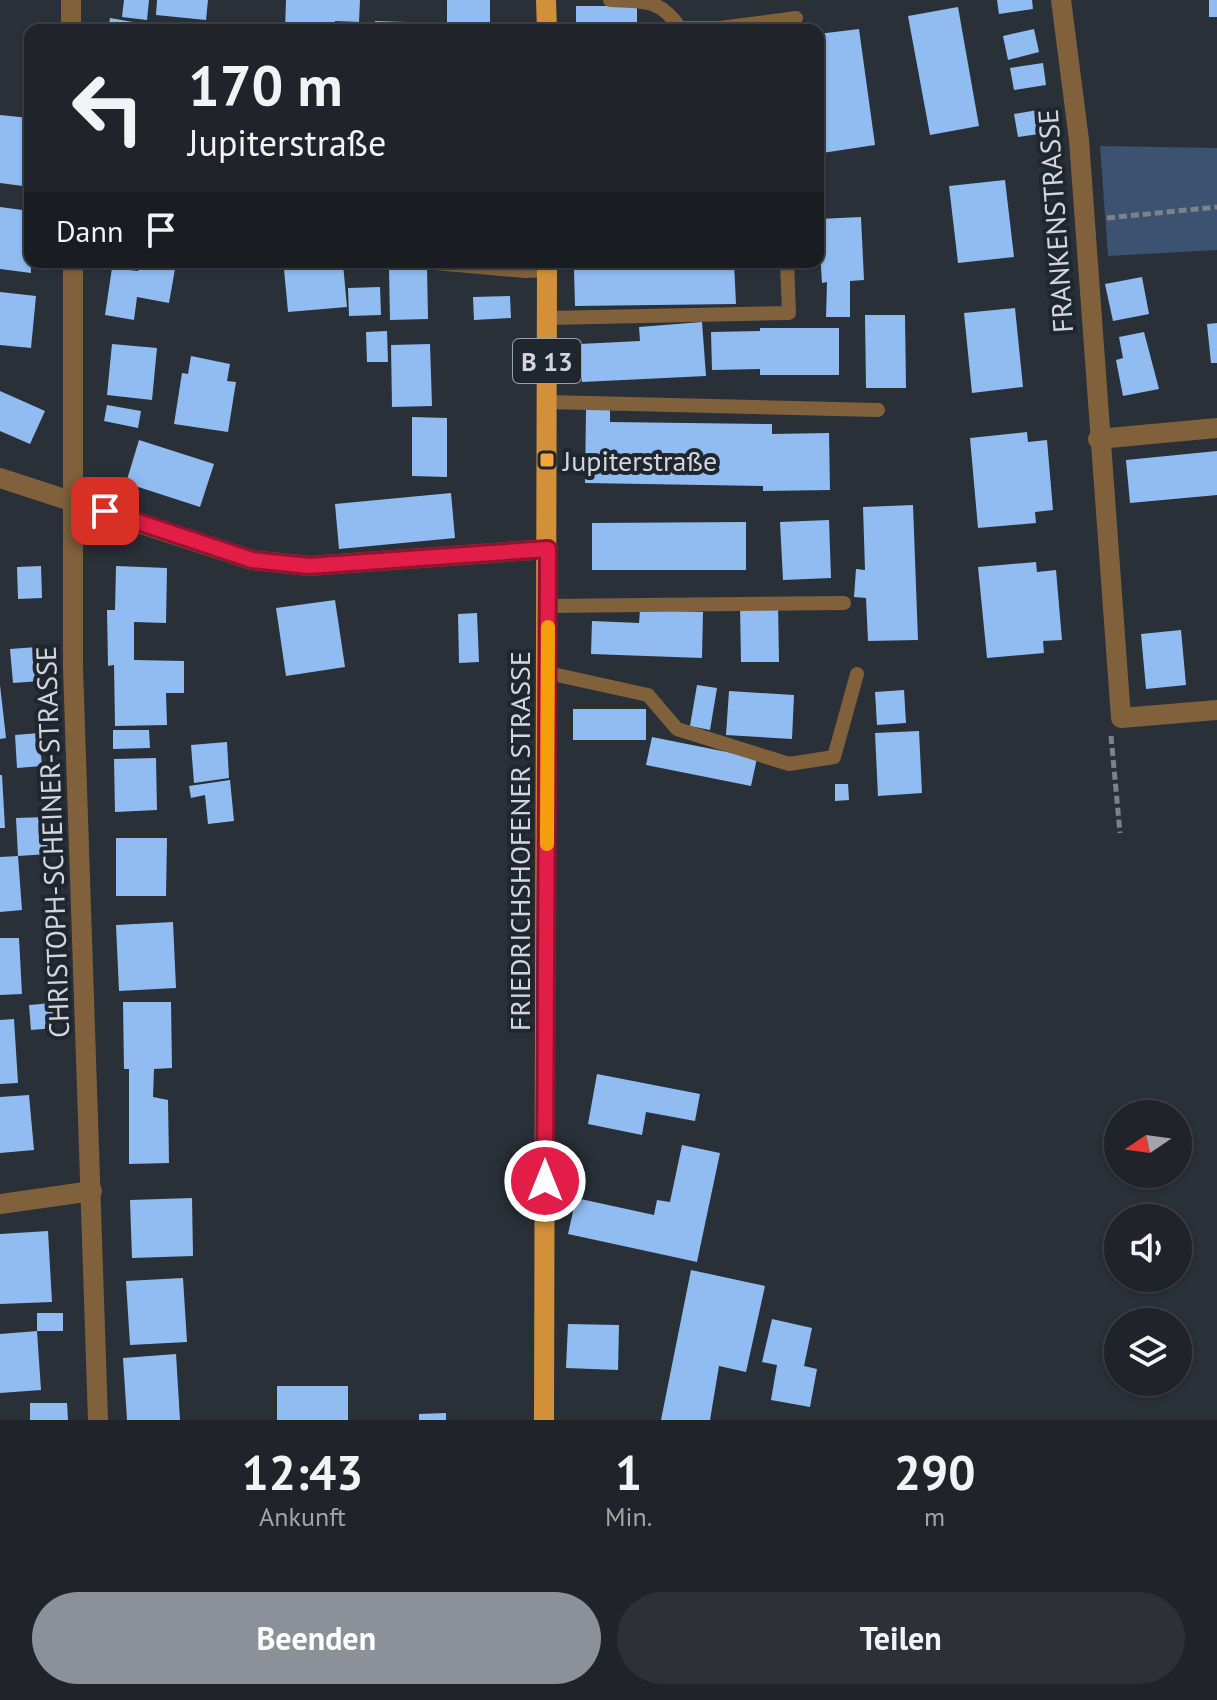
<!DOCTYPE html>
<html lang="de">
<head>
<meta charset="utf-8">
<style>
	:root { --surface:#20242a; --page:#2d3036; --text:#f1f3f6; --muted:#a2a4a8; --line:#3d4147; --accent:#8c9099 }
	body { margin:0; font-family:"PT Sans",sans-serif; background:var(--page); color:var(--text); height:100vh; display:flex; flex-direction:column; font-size:30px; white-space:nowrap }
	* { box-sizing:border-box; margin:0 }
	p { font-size:26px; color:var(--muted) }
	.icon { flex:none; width:44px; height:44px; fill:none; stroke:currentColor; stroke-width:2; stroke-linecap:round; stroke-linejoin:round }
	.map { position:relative; height:1420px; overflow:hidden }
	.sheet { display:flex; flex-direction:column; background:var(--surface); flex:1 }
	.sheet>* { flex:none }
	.banner { position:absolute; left:24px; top:24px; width:800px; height:244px; border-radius:16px; box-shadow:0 2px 6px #0004,0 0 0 2px var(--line); background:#20242a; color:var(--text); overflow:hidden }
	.needle { width:52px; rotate:257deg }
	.controls { position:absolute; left:1104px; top:1100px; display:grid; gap:16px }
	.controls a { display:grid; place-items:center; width:88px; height:88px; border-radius:50%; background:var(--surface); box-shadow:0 2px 6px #0004,0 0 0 2px var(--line); font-size:40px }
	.pin { position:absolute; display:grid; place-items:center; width:68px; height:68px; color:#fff; margin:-34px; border-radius:16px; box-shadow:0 4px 12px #0006 }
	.me { position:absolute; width:88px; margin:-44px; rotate:0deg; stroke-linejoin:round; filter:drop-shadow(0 0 6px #0008) }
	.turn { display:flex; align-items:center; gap:28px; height:168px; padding:0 32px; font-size:36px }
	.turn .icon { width:104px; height:104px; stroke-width:2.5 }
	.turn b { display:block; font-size:56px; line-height:68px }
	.then { display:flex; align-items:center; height:76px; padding:0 32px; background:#0003; gap:16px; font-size:30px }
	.eta { display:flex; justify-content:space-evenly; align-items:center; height:136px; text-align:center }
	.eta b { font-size:48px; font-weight:800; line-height:56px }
	.button { display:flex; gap:16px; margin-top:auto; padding:16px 32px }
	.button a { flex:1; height:92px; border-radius:48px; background:var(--accent); color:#fff; font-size:32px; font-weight:800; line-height:92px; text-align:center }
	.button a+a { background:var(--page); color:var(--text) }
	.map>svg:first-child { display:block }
</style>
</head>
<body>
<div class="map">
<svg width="1217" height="1420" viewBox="0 0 1217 1420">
	<rect width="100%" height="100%" fill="#2a3038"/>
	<!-- green -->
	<path fill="#3b5371" d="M1100,146L1217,148V250L1108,256Z"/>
	<!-- building -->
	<g fill="#90bcf1">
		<path d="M124,0H149L147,20L122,17Z"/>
		<path d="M157,0H208L206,20L156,15Z"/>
		<path d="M286,0H360L359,22L335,21V30H285Z"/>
		<rect x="447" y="0" width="43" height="30"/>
		<path d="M997,0H1032L1033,9L999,14Z"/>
		<rect x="1209" y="0" width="8" height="17"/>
		<rect x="576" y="6" width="61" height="24"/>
		<path d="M958,7L979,126L930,135L908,16Z"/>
		<path d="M110,18L150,25V30H108Z"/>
		<path d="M375,21L438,23L437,30H375Z"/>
		<path d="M859,29L875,145L822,153L818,34Z"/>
		<path d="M1034,29L1039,52L1008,60L1003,36Z"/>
		<path d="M1043,63L1046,85L1014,90L1010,68Z"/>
		<path d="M1049,108L1053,132L1018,137L1014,114Z"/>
		<path d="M0,115L30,118L23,186L0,183Z"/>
		<path d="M1005,180L1014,257L958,263L949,186Z"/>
		<path d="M0,207L30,211L31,273L0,269Z"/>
		<path d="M861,217L864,280L850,281V317H826L827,282L822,283L818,219Z"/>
		<path d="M647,262H734L736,304L575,306L574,269L647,266Z"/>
		<path d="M140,263L175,269L169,303L137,297L134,320L105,315L112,268L138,271Z"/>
		<path d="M343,264L347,307L288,312L284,269Z"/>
		<path d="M427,267L428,319L390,320L389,268Z"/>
		<path d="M1142,277L1149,314L1113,321L1105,284Z"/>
		<path d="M380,287L381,315L349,316L348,288Z"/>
		<path d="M0,292L36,296L31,348L0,345Z"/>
		<path d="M510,296L511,318L474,320L473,297Z"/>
		<path d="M1015,308L1023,387L972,393L964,313Z"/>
		<path d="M865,315H905L906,388H866Z"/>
		<path d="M702,322L706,376L582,382L580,344L640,341L639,327Z"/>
		<path d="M1217,323V363H1211L1207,324Z"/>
		<path d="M760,328H839V375H760V369L712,370L711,332L760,331Z"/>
		<path d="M387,331L388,362H367L366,332Z"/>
		<path d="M1144,332L1159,389L1123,396L1116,360L1123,358L1119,337Z"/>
		<path d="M112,344L157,348L152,400L107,395Z"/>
		<path d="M430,344L432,406L392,407L391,345Z"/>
		<path d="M191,356L230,364L227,381L236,382L228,432L174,424L182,373L188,374Z"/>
		<path d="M0,391L45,411L30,444L0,431Z"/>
		<path d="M107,405L141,411L138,428L104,421Z"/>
		<path d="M586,410H610V422L772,424V434L829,433L830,490L763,491V486L585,483Z"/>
		<path d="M412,417L447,418V477L412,476Z"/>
		<path d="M1027,432L1028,442L1047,440L1053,510L1035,512L1036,523L978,528L970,438Z"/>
		<path d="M139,440L214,464L200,507L126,483Z"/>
		<path d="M1217,451V495L1130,503L1126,460Z"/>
		<path d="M451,493L455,538L339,549L335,504Z"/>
		<path d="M913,505L918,640L868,641L866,598L854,597L856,569L865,570L863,507Z"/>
		<path d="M829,520L831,578L783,580L780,522Z"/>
		<path d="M746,522V570H592V523Z"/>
		<path d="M1036,562L1037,572L1056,570L1062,640L1043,641L1044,653L987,658L978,567Z"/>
		<path d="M41,566L42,598L18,599L17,567Z"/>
		<path d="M116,566L167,568L166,623L134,622V660L184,661V693H166L167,725L115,726L114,665L108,666L107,610H115Z"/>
		<path d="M335,600L345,667L286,676L276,608Z"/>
		<path d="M778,604L779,662H741L740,605Z"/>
		<path d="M640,610L703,612L702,658L591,654L592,621L639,623Z"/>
		<path d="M477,613L479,662L459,663L458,614Z"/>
		<path d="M1181,630L1186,685L1146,689L1141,634Z"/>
		<path d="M37,647L40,681L13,683L10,649Z"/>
		<path d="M0,685L6,738L0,739Z"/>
		<path d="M697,685L717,688L710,730L690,726Z"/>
		<path d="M904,690L906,723L877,725L875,692Z"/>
		<path d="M729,691L794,695L792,739L726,735Z"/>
		<rect x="573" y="709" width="73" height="31"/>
		<path d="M113,730H149L150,748L113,749Z"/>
		<path d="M919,731L922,793L878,796L875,733Z"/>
		<path d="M39,733L42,766L17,768L15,735Z"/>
		<path d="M652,737L757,758L751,786L646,765Z"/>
		<path d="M227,742L229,778L194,783L191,745Z"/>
		<path d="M156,758L157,810L115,812L114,759Z"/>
		<path d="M0,775H2L5,828H0Z"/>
		<path d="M230,780L234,821L208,824L205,795L191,798L189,786Z"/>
		<path d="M835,784H848L849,800L835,801Z"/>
		<path d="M46,817L48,854L18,856L22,910L0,912V857L18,856L16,818Z"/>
		<path d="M116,838H167L166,896H116Z"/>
		<path d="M173,922L176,988L119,991L116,925Z"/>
		<path d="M0,938H19L22,994L0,995Z"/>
		<path d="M123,1002H171L172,1068L154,1069L153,1097L168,1100L169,1163L129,1164V1069H124Z"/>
		<path d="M52,1003L54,1028L31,1030L29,1005Z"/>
		<path d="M14,1019L18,1083L0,1084V1020Z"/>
		<path d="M597,1074L700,1094L695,1121L646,1112L642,1135L588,1124Z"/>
		<path d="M29,1095L34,1150L0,1153V1097Z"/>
		<path d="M682,1145L720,1153L697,1262L568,1234L576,1198L654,1215L657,1200L670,1202Z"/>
		<path d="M192,1198L193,1256L132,1258L130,1200Z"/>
		<path d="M48,1231L52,1302L0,1304V1234Z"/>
		<path d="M691,1270L765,1286L746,1372L719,1366L710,1420H661Z"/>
		<path d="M183,1278L187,1342L130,1345L126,1281Z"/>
		<rect x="37" y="1313" width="26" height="18"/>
		<path d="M772,1319L812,1328L804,1366L817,1369L810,1407L771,1400L777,1365L762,1362Z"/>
		<path d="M568,1324L619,1325L618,1370L566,1368Z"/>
		<path d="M37,1331L41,1390L0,1393V1334Z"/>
		<path d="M176,1354L180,1420H127L123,1358Z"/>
		<rect x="277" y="1386" width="71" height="34"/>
		<path d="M30,1403H67L68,1420H30Z"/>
		<path d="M446,1413V1420H419V1414Z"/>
	</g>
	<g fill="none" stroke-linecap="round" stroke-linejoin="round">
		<!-- path -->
		<g stroke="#7d8289" stroke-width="5" stroke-dasharray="8 4" stroke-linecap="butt">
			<path d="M1107,218L1217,207"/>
			<path d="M1111,736L1120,833"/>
		</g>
		<!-- service -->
		<g stroke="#81613b" stroke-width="14">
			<path d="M610,0C647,1 661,0 680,28H720L796,18"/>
			<path d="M423,262L526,271L547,270"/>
			<path d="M547,318L789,313L787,262"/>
			<path d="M547,402L878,410"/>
			<path d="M548,606L844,603"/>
			<path d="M548,673L648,695L677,729L789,764L834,757L857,674"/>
		</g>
		<!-- minor -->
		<g stroke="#81613b" stroke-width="20">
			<path d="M1061,0L1079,140L1121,718L1217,710"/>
			<path d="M71,30V0"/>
			<path d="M73,262V667L98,1420"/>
			<path d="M1098,439L1217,428"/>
			<path d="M0,478L252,560L309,566L548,549"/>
			<path d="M0,1204L92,1191"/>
		</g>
		<!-- primary -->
		<g stroke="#d19039" stroke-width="20">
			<path d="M546,0L547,30"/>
			<path d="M544,1420L547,262"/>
		</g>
	</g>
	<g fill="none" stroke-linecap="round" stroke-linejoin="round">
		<!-- route casing -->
		<g stroke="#92132f" stroke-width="20">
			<path id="route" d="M105,511L252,560L309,566L548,549L545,1181"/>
		</g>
		<!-- route -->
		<use href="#route" stroke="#e11d48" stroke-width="14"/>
		<!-- slow -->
		<path stroke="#f59e0b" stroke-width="14" d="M547,844L548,627"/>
	</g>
	<!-- markers -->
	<rect fill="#f1a63f" stroke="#20262e" stroke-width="3" x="539" y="452" width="16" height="16" rx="4"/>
	<g text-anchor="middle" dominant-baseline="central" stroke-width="8" stroke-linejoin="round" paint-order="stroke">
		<!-- shield labels -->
		<rect fill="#20262e" stroke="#9da1a8" stroke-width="2" x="513" y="339" width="68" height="44" rx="6"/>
		<g font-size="26" font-weight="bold" fill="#d2d6dc">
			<text x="547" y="361">B 13</text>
		</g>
		<!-- street labels -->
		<g font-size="28" fill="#d2d6dc" stroke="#20262e">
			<text transform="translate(1055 221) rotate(-94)">FRANKENSTRASSE</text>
			<text transform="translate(519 841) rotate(-90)">FRIEDRICHSHOFENER STRASSE</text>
			<text transform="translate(52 842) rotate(-92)">CHRISTOPH-SCHEINER-STRASSE</text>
		</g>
		<!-- poi labels -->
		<g font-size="28" fill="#d2d6dc" stroke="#20262e" text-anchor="start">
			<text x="563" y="460">Jupiterstraße</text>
		</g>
	</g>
</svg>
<div class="controls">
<a><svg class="needle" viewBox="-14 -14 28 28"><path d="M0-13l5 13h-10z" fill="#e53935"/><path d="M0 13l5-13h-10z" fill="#a2a4a8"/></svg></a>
<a><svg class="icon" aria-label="sound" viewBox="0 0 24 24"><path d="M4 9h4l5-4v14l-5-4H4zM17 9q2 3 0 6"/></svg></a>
<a><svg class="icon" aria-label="layers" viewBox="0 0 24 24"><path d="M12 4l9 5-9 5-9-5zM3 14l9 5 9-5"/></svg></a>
</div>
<div class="pin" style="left:105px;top:511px;background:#d93025"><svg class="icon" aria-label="arrive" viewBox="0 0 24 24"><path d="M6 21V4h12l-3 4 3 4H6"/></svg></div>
<svg class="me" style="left:545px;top:1181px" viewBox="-20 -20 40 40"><circle r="17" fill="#e11d48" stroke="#fff" stroke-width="3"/><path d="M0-11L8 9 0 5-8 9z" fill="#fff"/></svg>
<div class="banner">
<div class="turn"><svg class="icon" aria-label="left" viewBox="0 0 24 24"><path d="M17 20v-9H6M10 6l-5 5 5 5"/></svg><div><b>170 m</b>Jupiterstraße</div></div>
<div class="then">Dann<svg class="icon" aria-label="arrive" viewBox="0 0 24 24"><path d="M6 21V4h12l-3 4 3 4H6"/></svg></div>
</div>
</div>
<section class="sheet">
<div class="eta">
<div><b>12:43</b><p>Ankunft</p></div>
<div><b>1</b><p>Min.</p></div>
<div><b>290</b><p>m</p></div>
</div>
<div class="button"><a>Beenden</a><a>Teilen</a></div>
</section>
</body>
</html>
